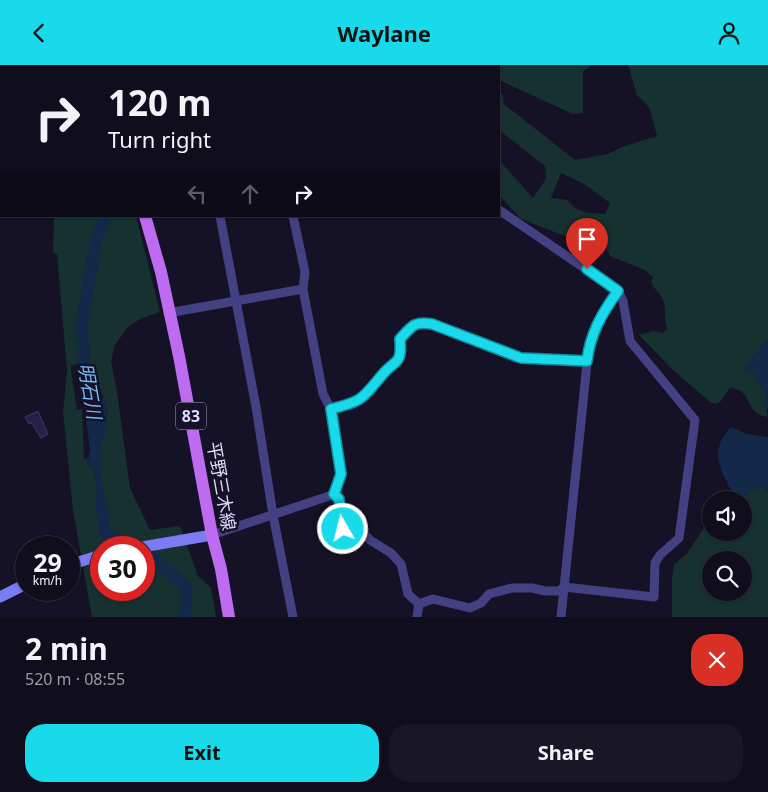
<!DOCTYPE html>
<html lang="en">
<head>
<meta charset="utf-8">
<style>
	:root { --surface:#100e1d; --page:#191726; --text:#f1f3f6; --muted:#9c9ca4; --line:#302e3b; --accent:#18daeb }
	body { margin:0; font-family:"Noto Sans","Noto Sans JP",sans-serif; background:var(--page); color:var(--text); height:100vh; display:flex; flex-direction:column; font-size:19px; white-space:nowrap }
	* { box-sizing:border-box; margin:0 }
	p { font-size:16px; color:var(--muted) }
	.icon { flex:none; width:28px; height:28px; fill:none; stroke:currentColor; stroke-width:2; stroke-linecap:round; stroke-linejoin:round }
	.map { position:relative; height:552px; overflow:hidden }
	.drawer { display:flex; flex-direction:column; background:var(--surface); flex:1 }
	.drawer>* { flex:none }
	.banner { position:absolute; left:0px; top:0px; width:500px; height:152px; box-shadow:0 1px 4px #0004,0 0 0 1px var(--line); background:#100e1d; color:var(--text); overflow:hidden }
	.tools { position:absolute; left:702px; top:426px; display:grid; gap:10px }
	.tools a { display:grid; place-items:center; width:50px; height:50px; border-radius:50%; background:var(--surface); box-shadow:0 1px 4px #0004,0 0 0 1px var(--line); font-size:25px }
	.speed { position:absolute; left:15px; top:471px; display:flex; gap:10px; font-size:25px; font-weight:700; text-align:center }
	.speed>* { display:grid; place-content:center; width:65px; height:65px; border-radius:50%; background:var(--surface); box-shadow:0 1px 4px #0004,0 0 0 1px var(--line); line-height:1 }
	.speed small { font-size:12px; font-weight:400 }
	.speed .limit { border:8px solid #d22; background:#fff; color:#111 }
	.pin { position:absolute; display:grid; place-items:center; width:42px; height:42px; color:#fff; margin:-51px -21px; border-radius:50% 50% 50% 0; rotate:-45deg; box-shadow:0 0 5px #0007 }
	.pin .icon { rotate:45deg }
	.me { position:absolute; width:55px; margin:-28px; rotate:352deg; stroke-linejoin:round; filter:drop-shadow(0 0 4px #0008) }
	.turn { display:flex; align-items:center; gap:18px; height:105px; padding:0 25px; font-size:22px }
	.turn .icon { width:65px; height:65px; stroke-width:2.5 }
	.turn b { display:block; font-size:35px; line-height:42px }
	.lanes { display:flex; align-items:center; height:48px; padding:0 25px; background:#0003; justify-content:center; gap:25px; direction:ltr }
	.lanes .off { opacity:.35 }
	.round { display:grid; place-items:center; flex:none; width:52px; height:52px; border-radius:20px; background:var(--page) }
	.summary { display:flex; align-items:center; justify-content:space-between; height:85px; padding:0 25px }
	h1 { font-size:30px; font-weight:700; line-height:38px }
	.primary-button { display:flex; gap:10px; margin-top:auto; padding:10px 25px }
	.primary-button a { flex:1; height:58px; border-radius:20px; background:var(--accent); color:#111; font-size:20px; font-weight:700; line-height:58px; text-align:center }
	.primary-button a+a { background:var(--page); color:var(--text) }
	header { display:flex; justify-content:space-between; align-items:center; height:65px; padding:0 25px; background:var(--accent); color:#111; font-size:22px; font-weight:700 }
	.map>svg:first-child { display:block }
</style>
</head>
<body>
<header><svg class="icon" aria-label="back" viewBox="0 0 24 24"><path d="M15 5l-7 7 7 7"/></svg>Waylane<svg class="icon" aria-label="person" viewBox="0 0 24 24"><circle cx="12" cy="8" r="4"/><path d="M4 21q1-7 8-7t8 7"/></svg></header>
<div class="map">
<svg width="768" height="552" viewBox="0 0 768 552">
	<rect width="100%" height="100%" fill="#151227"/>
	<!-- green -->
	<g fill="#16312f" fill-rule="evenodd">
		<path d="M433,0H592L583,6V48L573,49L499,15V1Z"/>
		<path d="M628,0H768V274L743,306L748,309H754L767,330L765,335L768,352C742,348 755,325 730,323L720,337L715,339L710,337L672,304L639,270L653,266L663,268L667,263C664,253 666,246 664,238C662,229 654,225 651,217L653,212L645,205L610,191L603,176L565,171L521,154L499,130V95L533,133L546,114L545,101L499,65V27L503,30L504,39L575,95L608,89L622,82L657,71L649,42L637,30ZM561,108L584,119L610,138L605,149C590,148 577,149 568,135L551,133Z"/>
		<path d="M54,151H136L160,247L140,254L127,263L115,280L111,296L117,327L130,423L150,465L180,461L198,511L211,522L216,552H92L73,445L63,347L67,306L57,189L53,188ZM89,296C95,315 110,338 107,359C105,370 99,381 99,392C98,413 107,433 106,454H100L94,402L87,400L88,393L84,394L82,344L77,345L71,305V301ZM101,482H144V525H101Z"/>
		<path d="M762,421L768,426V552H672V515L674,499L686,490L711,452V468H744V435H741L749,426ZM711,495H744V528H711Z"/>
	</g>
	<!-- water -->
	<g fill="#13294a">
		<path d="M768,274V344L763,341L767,330L754,309H748L743,306Z"/>
		<path d="M104,333L108,356L99,392L106,444V454L100,455L94,402L87,400L90,385L84,337Z"/>
		<path d="M731,362L747,369L768,372V426L762,421L749,426L741,435H736C723,407 706,389 731,362Z"/>
	</g>
	<g fill="none" stroke-linecap="round" stroke-linejoin="round">
		<!-- river -->
		<g stroke="#13294a" stroke-width="12">
			<path d="M38,0V1"/>
			<path d="M96,350L91,318L84,299L82,256L96,177L105,151"/>
			<path d="M101,437L105,469L135,482"/>
			<path d="M144,486L187,523L185,552"/>
		</g>
	</g>
	<!-- building -->
	<path fill="#272046" stroke="#3f3470" d="M38,346L48,369L41,373L32,358L29,359L25,352Z"/>
	<g fill="none" stroke-linecap="round" stroke-linejoin="round">
		<!-- street -->
		<g stroke="#434182" stroke-width="9">
			<path d="M196,0L197,1"/>
			<path d="M286,0V1"/>
			<path d="M220,151L256,342L273,450L293,552"/>
			<path d="M293,151L305,207L303,224L323,329L331,344L341,409L335,429"/>
			<path d="M168,248L303,224"/>
			<path d="M331,344C363,335 362,334 382,310C396,293 402,301 400,274C412,261 414,256 432,259L521,293L587,296"/>
			<path d="M335,429L339,434L343,464L349,467L360,464L370,475L391,488L401,499L408,529L419,539"/>
			<path d="M212,470L335,429"/>
			<path d="M419,539L433,534L470,543L481,538L489,529L512,523H532L545,526H559L564,522L654,532L655,498L660,490L679,473L695,355L630,276L623,236L618,226L499,145"/>
			<path d="M417,552L419,539"/>
			<path d="M561,552L589,279L602,249L618,226"/>
		</g>
		<!-- secondary -->
		<g stroke="#7b7bf4" stroke-width="11">
			<path d="M142,482L212,470"/>
			<path d="M69,500L101,490"/>
			<path d="M0,532L26,519"/>
		</g>
		<!-- primary -->
		<g stroke="#bd6cf2" stroke-width="12">
			<path d="M133,1V0"/>
			<path d="M145,151L161,207L179,291L212,470L221,504L229,552"/>
		</g>
	</g>
	<g fill="none" stroke-linecap="round" stroke-linejoin="round">
		<!-- route casing -->
		<g stroke="#108e99" stroke-width="12">
			<path id="route" d="M343,464L339,434L334,429L341,409L331,344C363,336 362,334 382,310C396,293 402,301 400,274C412,261 414,256 432,259L521,293L587,296C590,269 602,248 618,226L587,204"/>
		</g>
		<!-- route -->
		<use href="#route" stroke="#18daeb" stroke-width="9"/>
	</g>
	<g text-anchor="middle" dominant-baseline="central" stroke-width="5" stroke-linejoin="round" paint-order="stroke">
		<!-- shield labels -->
		<rect fill="#151227" stroke="#a29fbc" stroke-width="1" x="176" y="337.5" width="30" height="27" rx="4"/>
		<g font-size="16" font-weight="bold" fill="#dedbfc">
			<text x="191" y="351">83</text>
		</g>
		<!-- street labels -->
		<g font-size="18" fill="#dedbfc" stroke="#151227">
			<text transform="translate(222 421) rotate(80)">平野三木線</text>
		</g>
		<!-- water labels -->
		<g font-size="19" font-style="italic" fill="#73baf3" stroke="#151227">
			<text transform="translate(90 326) rotate(80)">明石川</text>
		</g>
	</g>
</svg>
<div class="tools">
<a><svg class="icon" aria-label="sound" viewBox="0 0 24 24"><path d="M4 9h4l5-4v14l-5-4H4zM17 9q2 3 0 6"/></svg></a>
<a><svg class="icon" aria-label="search" viewBox="0 0 24 24"><circle cx="10" cy="10" r="6"/><path d="M15 15l6 6"/></svg></a>
</div>
<div class="speed"><div>29<small>km/h</small></div><div class="limit">30</div></div>
<div class="pin" style="left:587px;top:204px;background:#d93025"><svg class="icon" aria-label="arrive" viewBox="0 0 24 24"><path d="M6 21V4h12l-3 4 3 4H6"/></svg></div>
<svg class="me" style="left:343px;top:464px" viewBox="-20 -20 40 40"><circle r="17" fill="#18daeb" stroke="#fff" stroke-width="3"/><path d="M0-11L8 9 0 5-8 9z" fill="#fff"/></svg>
<div class="banner">
<div class="turn"><svg class="icon" aria-label="right" viewBox="0 0 24 24"><path d="M7 20v-9h11M14 6l5 5-5 5"/></svg><div><b>120 m</b>Turn right</div></div>
<div class="lanes"><svg class="icon off" aria-label="left" viewBox="0 0 24 24"><path d="M17 20v-9H6M10 6l-5 5 5 5"/></svg><svg class="icon off" aria-label="ahead" viewBox="0 0 24 24"><path d="M12 20V5M6 11l6-6 6 6"/></svg><svg class="icon" aria-label="right" viewBox="0 0 24 24"><path d="M7 20v-9h11M14 6l5 5-5 5"/></svg></div>
</div>
</div>
<section class="drawer">
<div class="summary"><div><h1>2 min</h1><p>520 m · 08:55</p></div><a class="round" style="background:#d93025;color:#fff"><svg class="icon" aria-label="close" viewBox="0 0 24 24"><path d="M6 6l12 12M18 6L6 18"/></svg></a></div>
<div class="primary-button"><a>Exit</a><a>Share</a></div>
</section>
</body>
</html>
